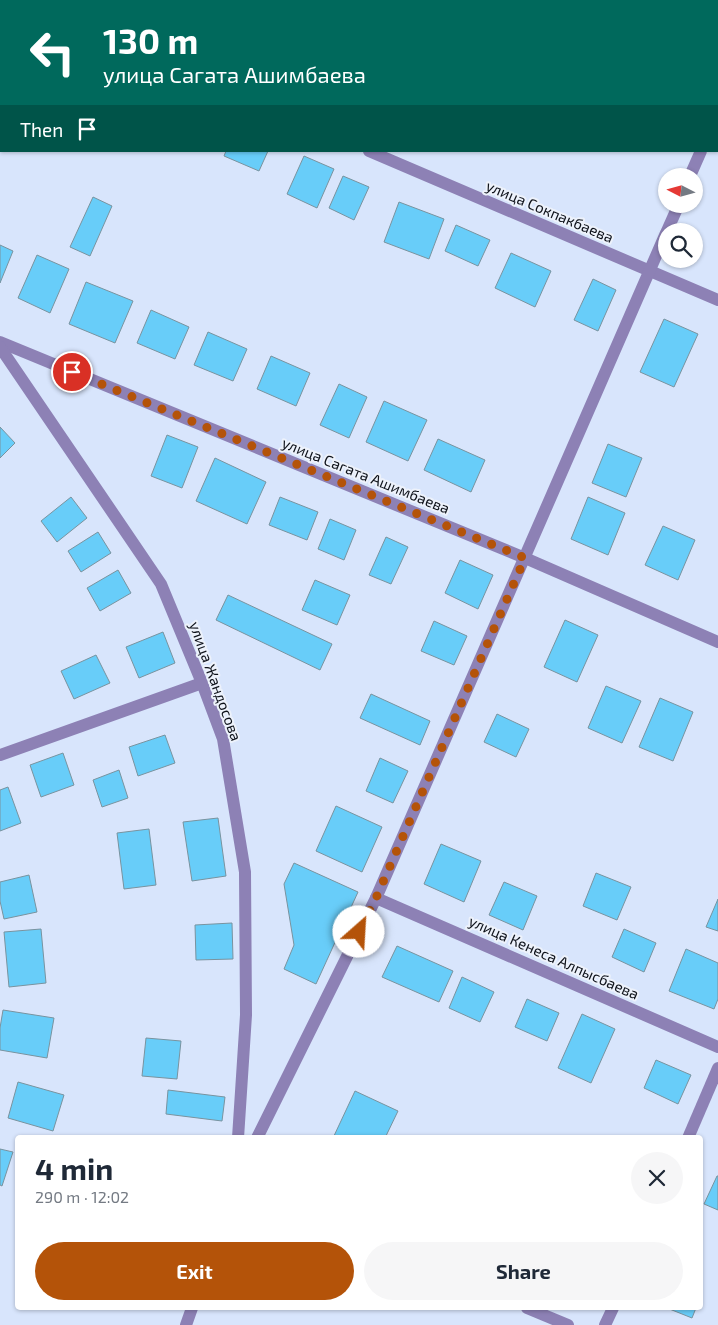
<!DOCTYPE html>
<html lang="en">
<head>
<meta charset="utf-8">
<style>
	:root { --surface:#fff; --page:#f6f6f7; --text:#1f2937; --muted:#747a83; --accent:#b45309 }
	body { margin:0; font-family:"Exo 2",sans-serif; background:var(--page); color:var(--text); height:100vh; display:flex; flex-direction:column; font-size:19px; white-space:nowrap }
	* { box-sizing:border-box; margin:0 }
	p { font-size:16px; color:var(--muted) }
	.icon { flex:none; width:28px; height:28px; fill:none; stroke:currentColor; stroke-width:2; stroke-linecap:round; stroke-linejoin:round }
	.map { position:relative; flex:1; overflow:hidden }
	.drawer { position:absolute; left:15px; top:1135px; width:688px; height:175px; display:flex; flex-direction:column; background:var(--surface); border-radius:5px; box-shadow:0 1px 4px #0004 }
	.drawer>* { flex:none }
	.hud { position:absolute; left:0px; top:0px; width:719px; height:152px; box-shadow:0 1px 4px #0004; background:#00695c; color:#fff; overflow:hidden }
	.needle { width:32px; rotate:276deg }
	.fabs { position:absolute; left:658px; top:168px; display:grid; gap:10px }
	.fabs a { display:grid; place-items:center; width:45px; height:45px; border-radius:50%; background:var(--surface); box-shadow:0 1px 4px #0004; font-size:25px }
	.pin { position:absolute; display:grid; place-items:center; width:42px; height:42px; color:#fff; margin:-21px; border:2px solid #fff; border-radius:50%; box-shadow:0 1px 5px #0007 }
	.me { position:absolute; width:55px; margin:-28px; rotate:26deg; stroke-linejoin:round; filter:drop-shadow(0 0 4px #0008) }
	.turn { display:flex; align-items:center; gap:18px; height:105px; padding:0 20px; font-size:22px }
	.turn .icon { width:65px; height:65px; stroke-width:2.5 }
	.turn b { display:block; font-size:35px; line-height:42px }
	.then { display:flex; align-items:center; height:48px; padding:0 20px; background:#0003; gap:10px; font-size:19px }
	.round { display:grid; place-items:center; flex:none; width:52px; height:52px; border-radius:26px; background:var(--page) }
	.headline { display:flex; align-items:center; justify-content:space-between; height:85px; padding:0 20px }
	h1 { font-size:30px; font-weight:700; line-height:38px }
	.cta { display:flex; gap:10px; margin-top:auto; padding:10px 20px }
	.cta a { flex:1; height:58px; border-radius:30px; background:var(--accent); color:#fff; font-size:20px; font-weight:700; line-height:58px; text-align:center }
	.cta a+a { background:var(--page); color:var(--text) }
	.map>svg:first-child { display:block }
</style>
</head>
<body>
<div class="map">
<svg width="718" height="1325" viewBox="0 0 718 1325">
	<rect width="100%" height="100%" fill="#d8e5fc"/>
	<!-- building -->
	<g fill="#68cdf9" stroke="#79939f">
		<path d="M226,151H268L259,171L224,156Z"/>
		<path d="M304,156L334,169L317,208L287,194Z"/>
		<path d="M343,176L369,187L354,220L329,208Z"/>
		<path d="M93,197L112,206L90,256L70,247Z"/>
		<path d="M399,202L444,219L429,259L384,242Z"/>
		<path d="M456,225L490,240L478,266L445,251Z"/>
		<path d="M0,245L13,251L0,283Z"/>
		<path d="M511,253L551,271L535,307L495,288Z"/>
		<path d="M37,255L69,269L50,313L18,298Z"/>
		<path d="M593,279L616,290L598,331L574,320Z"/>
		<path d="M86,282L133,301L115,343L69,324Z"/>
		<path d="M151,310L189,327L175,359L137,343Z"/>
		<path d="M664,319L698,334L674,387L640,372Z"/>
		<path d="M208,332L247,349L233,381L194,365Z"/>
		<path d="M271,356L310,373L296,406L257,389Z"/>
		<path d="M339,384L367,397L349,438L320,425Z"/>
		<path d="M384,401L427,420L408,461L366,442Z"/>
		<path d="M0,427L15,443L0,458Z"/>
		<path d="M167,435L198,447L182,488L151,476Z"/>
		<path d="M438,439L485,460L471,492L424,470Z"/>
		<path d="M608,444L642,458L626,497L592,483Z"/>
		<path d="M215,458L266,482L247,524L196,501Z"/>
		<path d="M71,497L87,518L57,542L41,521Z"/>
		<path d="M280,497L318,512L307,540L269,525Z"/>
		<path d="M588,497L625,513L608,555L571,539Z"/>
		<path d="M330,519L356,530L344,560L318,549Z"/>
		<path d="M663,526L695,540L678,580L645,565Z"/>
		<path d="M98,532L111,553L81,572L68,551Z"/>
		<path d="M386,537L408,547L391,584L369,575Z"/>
		<path d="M460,560L493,575L478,609L445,593Z"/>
		<path d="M118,570L131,593L100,611L87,588Z"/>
		<path d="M315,580L350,595L337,625L302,610Z"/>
		<path d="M228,595L332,644L320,670L216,620Z"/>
		<path d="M565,620L598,635L577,682L544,667Z"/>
		<path d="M434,621L467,636L454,665L421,651Z"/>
		<path d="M163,632L175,663L139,678L126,647Z"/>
		<path d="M96,655L110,683L74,699L61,671Z"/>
		<path d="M606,686L641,701L622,743L588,728Z"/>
		<path d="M371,694L430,721L420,745L360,718Z"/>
		<path d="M660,698L693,712L673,761L639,747Z"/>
		<path d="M497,714L529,729L516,757L484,742Z"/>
		<path d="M165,735L175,763L138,776L129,747Z"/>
		<path d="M63,753L74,785L41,797L30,765Z"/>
		<path d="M380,758L408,771L393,803L366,791Z"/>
		<path d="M119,770L128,798L102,807L93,780Z"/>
		<path d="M8,787L21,823L0,831V790Z"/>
		<path d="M336,806L382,827L362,872L316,851Z"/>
		<path d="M218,818L226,876L192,881L183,822Z"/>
		<path d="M149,829L156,885L124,889L117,833Z"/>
		<path d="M441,844L481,861L464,902L424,884Z"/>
		<path d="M294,863L358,892L316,984L284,969L294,945L284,884Z"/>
		<path d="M596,873L631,887L617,920L583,906Z"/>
		<path d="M29,875L37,912L4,919L0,901V882Z"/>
		<path d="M504,882L537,896L523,930L489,915Z"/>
		<path d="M718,899V931L706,927Z"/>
		<path d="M232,923L233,959L196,960L195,925Z"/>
		<path d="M41,929L46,983L9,987L4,932Z"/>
		<path d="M624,929L656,943L644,972L612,957Z"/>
		<path d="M397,946L453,971L439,1002L382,977Z"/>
		<path d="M686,949L718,963V999L714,1009L669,991Z"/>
		<path d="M462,977L494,992L480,1022L449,1008Z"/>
		<path d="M527,999L559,1013L547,1041L515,1027Z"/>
		<path d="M3,1010L54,1018L47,1058L0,1050V1028Z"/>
		<path d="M582,1014L615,1029L591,1083L558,1068Z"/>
		<path d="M146,1038L181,1041L177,1079L142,1076Z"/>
		<path d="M656,1060L691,1075L678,1104L644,1088Z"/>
		<path d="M18,1082L64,1095L53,1131L8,1118Z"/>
		<path d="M168,1090L225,1097L222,1121L166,1114Z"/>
		<path d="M355,1091L398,1111L385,1138H333Z"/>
		<path d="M0,1149L13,1152L2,1186L0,1185Z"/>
		<path d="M717,1176H718V1210L704,1204Z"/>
		<path d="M667,1308H696L692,1318Z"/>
	</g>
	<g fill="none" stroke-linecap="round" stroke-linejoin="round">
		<!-- minor -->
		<g stroke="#8d81b5" stroke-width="12">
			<path d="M14,0L17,1"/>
			<path d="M718,113V112"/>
			<path d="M369,151L718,300"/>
			<path d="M690,176L701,151"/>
			<path d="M667,231L679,204"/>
			<path d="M0,342L525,558L718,642"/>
			<path d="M0,347L161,584L202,683L223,739L245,872L246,1015L238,1138"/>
			<path d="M0,755L202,683"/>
			<path d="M376,898L718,1047"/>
			<path d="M257,1138L376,898L666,233"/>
			<path d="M688,1138L718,1068"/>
			<path d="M527,1308L568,1325"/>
			<path d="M186,1325L192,1308"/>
			<path d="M605,1325L613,1308"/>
		</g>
	</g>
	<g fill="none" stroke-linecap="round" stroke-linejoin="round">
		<!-- route -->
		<path stroke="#b45309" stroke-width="9" stroke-dasharray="0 16.2" d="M72,372L525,558L376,898L359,932"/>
	</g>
	<g text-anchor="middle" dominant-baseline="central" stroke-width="4" stroke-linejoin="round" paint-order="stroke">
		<!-- street labels -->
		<g font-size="15" fill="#0e121a" stroke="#edf2fb">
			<text transform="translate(550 211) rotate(23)">улица Сокпакбаева</text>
			<text transform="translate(366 475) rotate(22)">улица Сагата Ашимбаева</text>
			<text transform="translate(216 681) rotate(70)">улица Жандосова</text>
			<text transform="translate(554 957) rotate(24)">улица Кенеса Алпысбаева</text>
		</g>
	</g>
</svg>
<div class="fabs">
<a><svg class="needle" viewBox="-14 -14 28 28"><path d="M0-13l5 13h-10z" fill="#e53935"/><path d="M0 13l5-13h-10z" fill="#747a83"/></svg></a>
<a><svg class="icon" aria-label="search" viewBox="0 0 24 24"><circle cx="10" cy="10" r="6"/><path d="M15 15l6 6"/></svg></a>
</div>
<div class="pin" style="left:72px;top:372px;background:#d93025"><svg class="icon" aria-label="arrive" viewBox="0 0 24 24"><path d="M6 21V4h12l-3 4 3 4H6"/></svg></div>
<svg class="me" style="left:359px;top:932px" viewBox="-20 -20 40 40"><circle r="19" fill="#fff"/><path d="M0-13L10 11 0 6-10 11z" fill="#b45309"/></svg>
<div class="hud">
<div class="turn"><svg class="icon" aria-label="left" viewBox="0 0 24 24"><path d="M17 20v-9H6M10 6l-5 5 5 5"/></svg><div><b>130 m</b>улица Сагата Ашимбаева</div></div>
<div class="then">Then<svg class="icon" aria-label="arrive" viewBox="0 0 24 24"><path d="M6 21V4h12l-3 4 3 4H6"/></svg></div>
</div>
<section class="drawer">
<div class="headline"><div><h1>4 min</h1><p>290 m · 12:02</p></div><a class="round"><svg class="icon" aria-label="close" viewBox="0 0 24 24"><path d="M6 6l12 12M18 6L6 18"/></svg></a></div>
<div class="cta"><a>Exit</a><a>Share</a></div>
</section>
</div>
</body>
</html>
